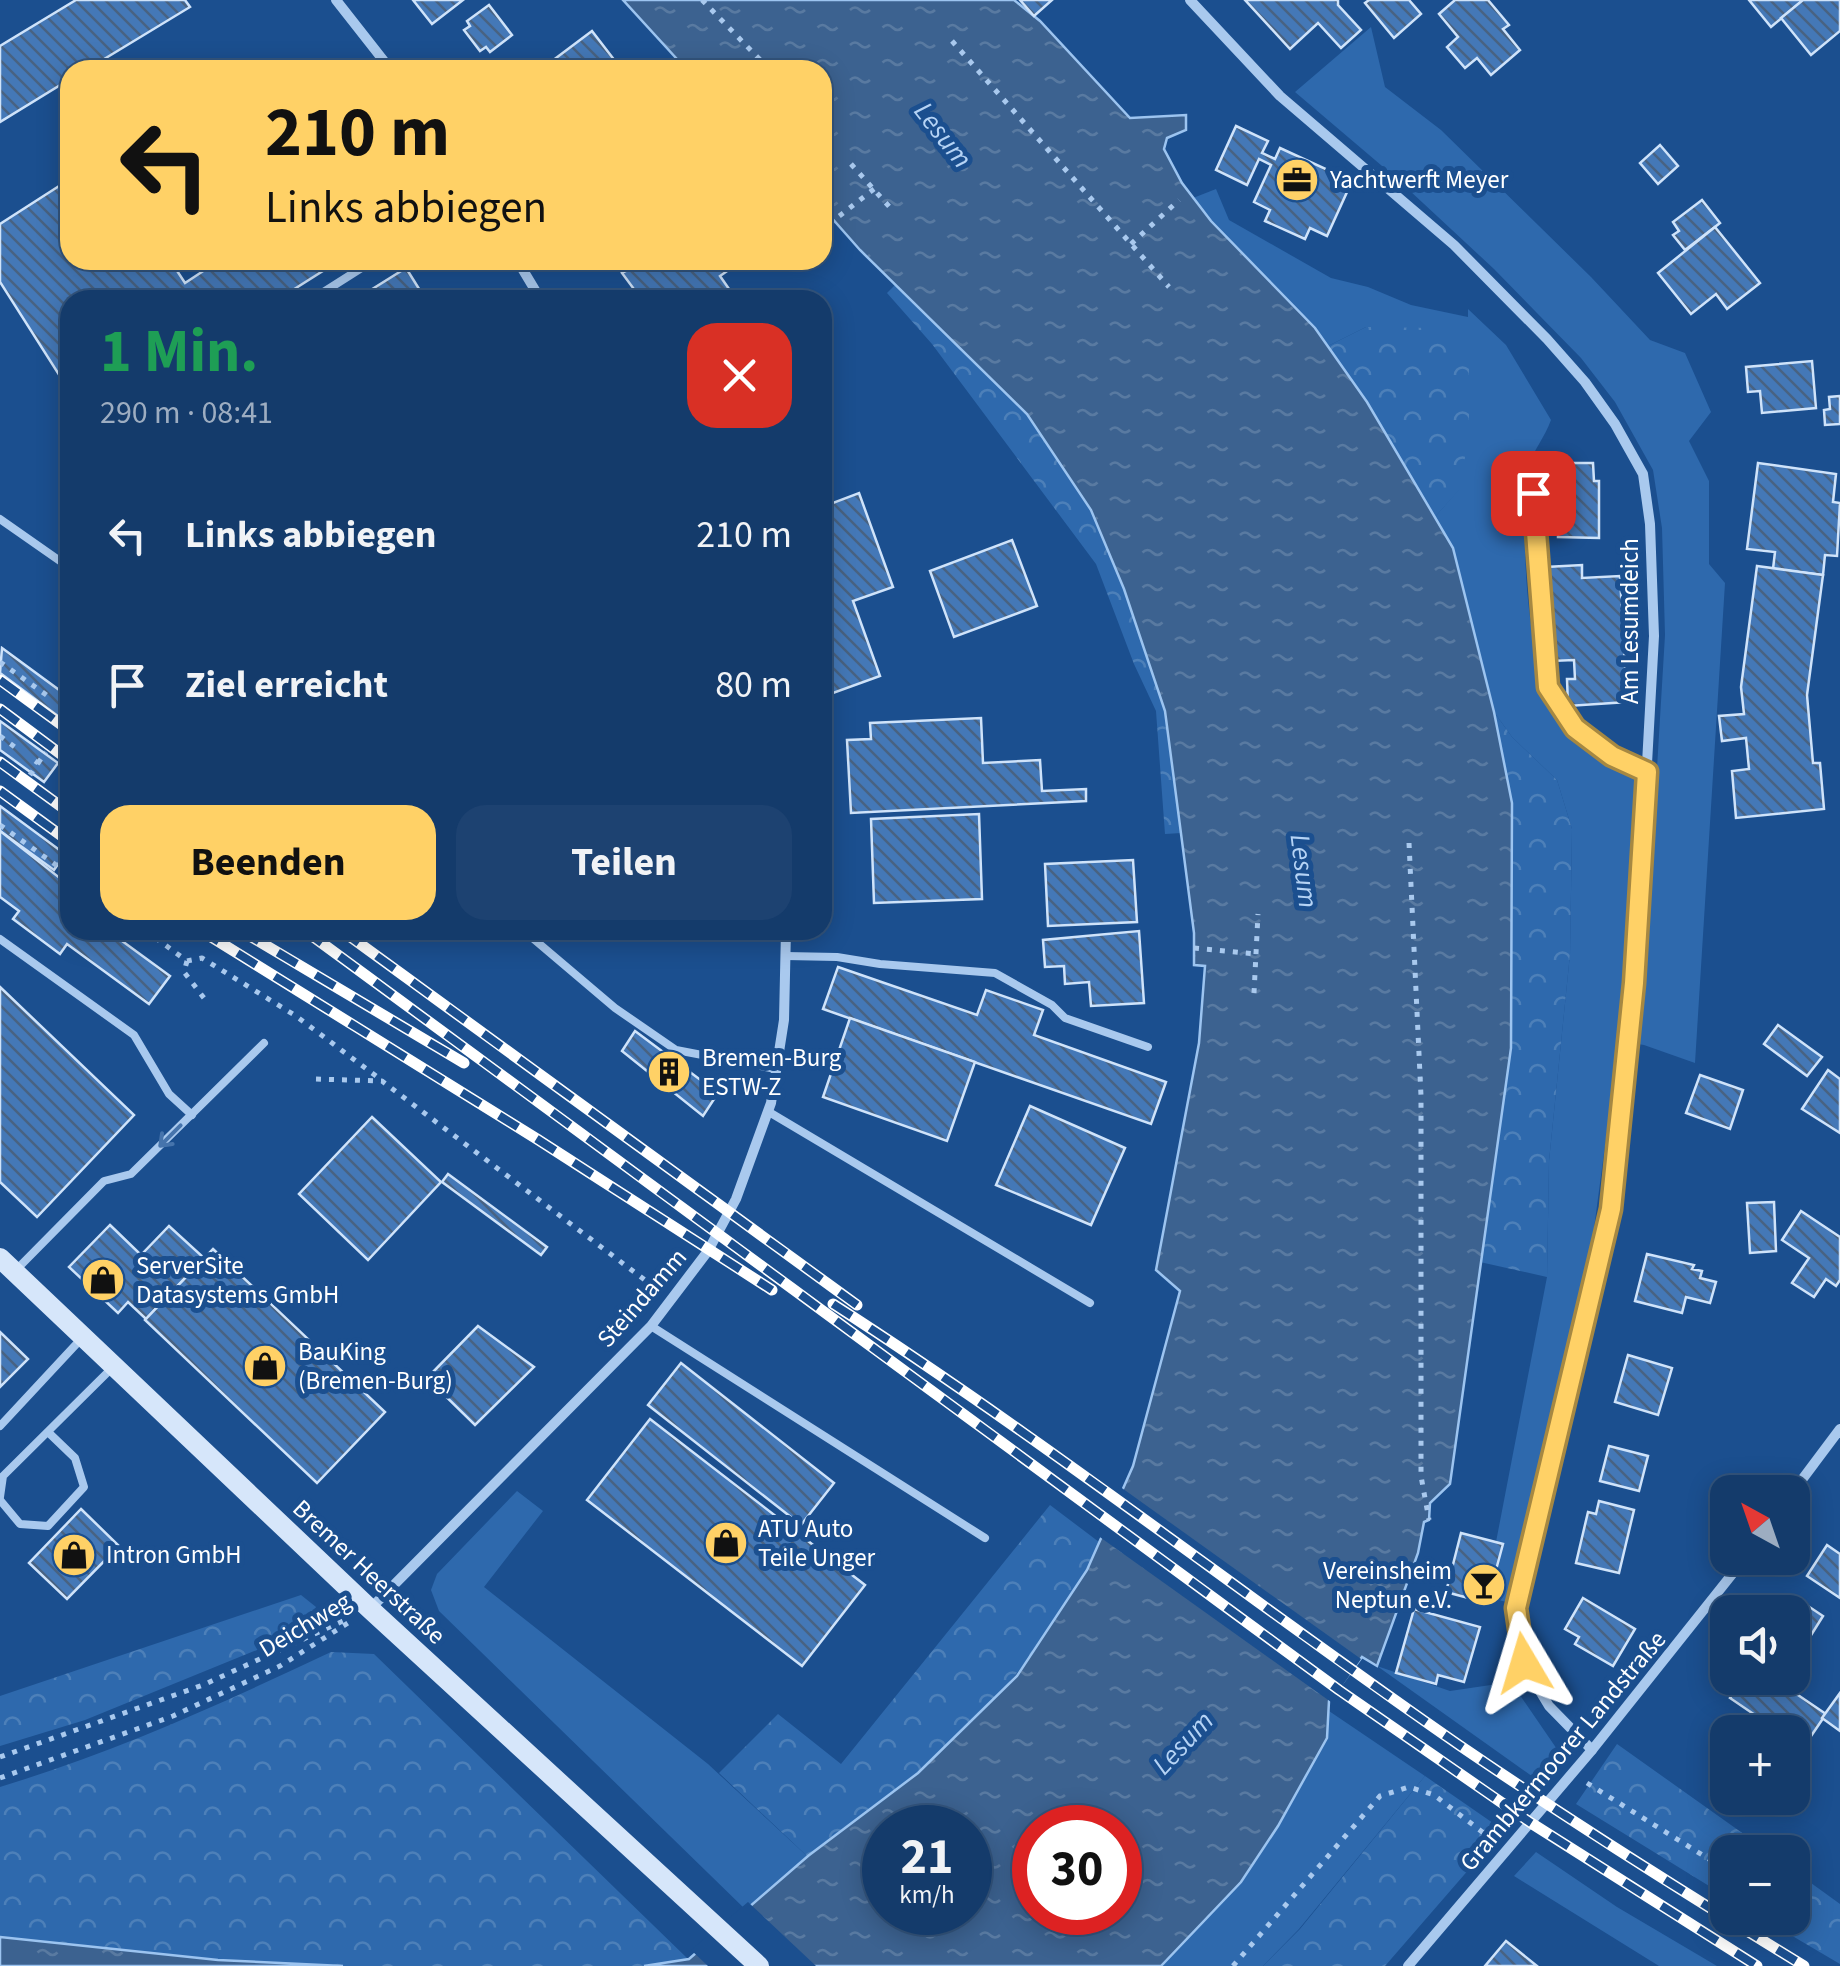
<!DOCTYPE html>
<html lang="de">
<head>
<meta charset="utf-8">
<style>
	:root { --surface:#143b6b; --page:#1d4271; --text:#f1f3f6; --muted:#9dadc1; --line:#33557e; --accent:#ffd166 }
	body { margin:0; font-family:"Source Sans 3",sans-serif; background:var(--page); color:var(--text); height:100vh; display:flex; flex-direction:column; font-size:38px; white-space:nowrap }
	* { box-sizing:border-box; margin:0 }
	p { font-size:32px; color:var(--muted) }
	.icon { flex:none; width:55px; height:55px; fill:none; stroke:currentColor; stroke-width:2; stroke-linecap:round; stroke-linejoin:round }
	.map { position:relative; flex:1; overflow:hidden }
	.panel { position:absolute; left:60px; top:290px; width:772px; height:650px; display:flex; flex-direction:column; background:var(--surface); border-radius:30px; box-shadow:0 5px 25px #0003,0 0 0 2px var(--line) }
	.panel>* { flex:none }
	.banner { position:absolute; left:60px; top:60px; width:772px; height:210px; border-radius:30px; box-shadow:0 5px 25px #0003,0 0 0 2px var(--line); background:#ffd166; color:#111; overflow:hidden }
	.needle { width:65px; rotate:320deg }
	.controls { position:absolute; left:1710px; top:1475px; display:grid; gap:20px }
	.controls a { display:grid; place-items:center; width:100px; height:100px; border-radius:20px; background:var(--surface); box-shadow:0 5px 25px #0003,0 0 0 2px var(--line); font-size:50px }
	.speed { position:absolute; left:862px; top:1805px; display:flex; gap:20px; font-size:50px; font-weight:700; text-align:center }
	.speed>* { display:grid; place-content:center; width:130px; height:130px; border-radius:50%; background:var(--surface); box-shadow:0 5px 25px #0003,0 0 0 2px var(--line); line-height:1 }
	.speed small { font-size:25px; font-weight:400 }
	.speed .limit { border:15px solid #d22; background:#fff; color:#111 }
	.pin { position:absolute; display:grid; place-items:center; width:85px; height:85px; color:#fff; margin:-42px; border-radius:20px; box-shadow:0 5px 15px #0006 }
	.me { position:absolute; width:110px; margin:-55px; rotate:353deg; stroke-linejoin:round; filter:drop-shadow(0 0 8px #0008) }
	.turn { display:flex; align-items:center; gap:35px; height:210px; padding:0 40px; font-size:45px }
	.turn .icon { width:130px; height:130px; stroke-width:2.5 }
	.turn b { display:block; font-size:70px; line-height:85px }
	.round { display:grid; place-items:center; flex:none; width:105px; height:105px; border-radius:30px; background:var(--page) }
	.summary { display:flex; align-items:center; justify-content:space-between; height:170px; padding:0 40px }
	h1 { font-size:60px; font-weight:700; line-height:75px; color:#1e9e55 }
	.primary-button { display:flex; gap:20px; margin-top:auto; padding:20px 40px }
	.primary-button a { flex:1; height:115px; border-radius:30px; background:var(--accent); color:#111; font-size:40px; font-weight:700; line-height:115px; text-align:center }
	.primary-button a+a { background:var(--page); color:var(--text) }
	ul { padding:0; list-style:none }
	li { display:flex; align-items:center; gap:30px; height:150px; padding:0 40px }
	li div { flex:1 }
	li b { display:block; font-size:38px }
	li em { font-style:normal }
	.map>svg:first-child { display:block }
</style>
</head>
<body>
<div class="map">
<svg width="1840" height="1966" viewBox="0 0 1840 1966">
	<defs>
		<pattern id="forest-crowns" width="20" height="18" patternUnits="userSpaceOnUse" patternTransform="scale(2.5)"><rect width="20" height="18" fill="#2e69ad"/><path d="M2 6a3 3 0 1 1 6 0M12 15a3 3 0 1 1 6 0" fill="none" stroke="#4d80b9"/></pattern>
		<pattern id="water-ripples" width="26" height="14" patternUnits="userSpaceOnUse" patternTransform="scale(2.5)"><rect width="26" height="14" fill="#3c6290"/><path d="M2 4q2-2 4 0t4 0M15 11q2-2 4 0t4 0" fill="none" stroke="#597aa1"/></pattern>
		<pattern id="building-back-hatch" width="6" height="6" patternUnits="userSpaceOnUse" patternTransform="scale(2.5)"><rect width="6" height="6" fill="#4478b7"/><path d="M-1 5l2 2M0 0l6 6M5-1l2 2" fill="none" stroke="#486282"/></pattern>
	</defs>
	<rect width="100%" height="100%" fill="#1b4f8f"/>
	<!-- grass -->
	<g fill="#2e69ad">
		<path d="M1371,27L1385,87L1441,130L1591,277L1650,340L1685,353L1711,412L1689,441L1709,481V564L1725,583L1695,1063L1644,1045L1619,1041L1590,1258L1507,1602L1489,1598L1503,1545L1496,1542L1547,1277L1549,1161L1570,954L1572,829L1557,780L1512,737L1494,712L1453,548L1434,518L1461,487L1366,327L1328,346L1315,328L1211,221L1193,198L1216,189L1229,220L1331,278L1368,287L1411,305L1468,317V309L1506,345L1551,420C1545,437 1532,452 1528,468C1521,496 1525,525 1525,552C1529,656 1545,750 1656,785L1665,635L1662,528L1653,470L1615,402L1581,358L1494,269L1395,177L1295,92Z"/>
		<path d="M517,1491L543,1511L484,1587L708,1764L807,1856L746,1910L439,1611L431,1590L437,1574Z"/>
		<path d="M1377,1666L1450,1691L1511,1682L1561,1755L1543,1784Z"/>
		<path d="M1329,1711L1425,1776L1299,1929L1263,1966H1161L1241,1882L1278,1826L1327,1738Z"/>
		<path d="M1536,1852L1617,1907L1717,1966H1659L1514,1876Z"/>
	</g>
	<!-- forest -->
	<g fill="url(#forest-crowns)">
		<path d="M895,285L1027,414L1091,510L1124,588L1165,711L1181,833L1165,834L1156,711L1134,664L1096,564L932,344L887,293Z"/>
		<path d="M1366,327L1433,328L1469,358V426L1461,488L1434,518L1367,402L1328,346Z"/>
		<path d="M1494,712L1512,737L1557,780L1572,829L1570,954L1549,1161L1547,1277L1480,1262L1511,1048L1512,803Z"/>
		<path d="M1050,1505L1099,1542C1060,1632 992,1709 919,1772C884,1802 844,1828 807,1856L719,1773L778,1714L841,1764Z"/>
		<path d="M301,1595L316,1607L306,1630L85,1720L0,1746V1696Z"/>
		<path d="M331,1652L374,1654L688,1959L644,1966H343L218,1960L0,1937V1787C115,1752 223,1703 331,1652Z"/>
		<path d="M1617,1744L1769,1852H1728L1727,1897L1576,1804Z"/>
		<path d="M1425,1776L1503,1830L1385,1966H1263L1300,1929Z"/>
		<path d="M1793,1870L1840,1904V1964L1762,1918H1792Z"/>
	</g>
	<!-- water -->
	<g fill="url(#water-ripples)" stroke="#9cc4f0" stroke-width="2.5" fill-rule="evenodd">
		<path d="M623,0H1014L1040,21L1130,118L1186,115V130L1167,138L1164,149L1182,183L1211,221L1315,328L1367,402L1453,548L1494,712L1512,803L1511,1048L1450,1484L1430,1503L1429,1520L1424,1522L1418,1553L1377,1666L1362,1657L1329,1701L1327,1738L1278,1826L1241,1882L1161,1966H644L689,1959L808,1856L918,1773L1017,1676L1087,1570L1133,1466L1180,1291L1156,1270L1199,1043L1205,966L1194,965V933L1165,711L1124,589L1091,510L1027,414L860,250L823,208L822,70H687ZM885,1828H970V1912H885ZM1035,1828H1120V1912H1035Z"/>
		<path d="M0,1937L218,1960L343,1966H0Z"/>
	</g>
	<!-- pier -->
	<g fill="#1b4f8f">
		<path d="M1119,1486L1361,1659L1331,1702L1097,1535Z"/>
		<path d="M748,1902L816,1966H708L691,1950Z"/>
	</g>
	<!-- building -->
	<g fill="url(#building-back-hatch)" stroke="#cfe3fa" stroke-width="2.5">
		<path d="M76,0H185L190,7L86,70H70V79L0,122V46Z"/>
		<path d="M413,0H463L432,24Z"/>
		<path d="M1020,0H1052L1034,16Z"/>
		<path d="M1245,0H1338V5L1361,30L1341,48L1318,23L1290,49Z"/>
		<path d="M1369,0H1409L1421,14L1394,38L1365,3Z"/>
		<path d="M1455,0H1488L1509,25L1503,29L1520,50L1491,75L1477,58L1465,68L1447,47L1458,37L1439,14Z"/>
		<path d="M1749,0H1803L1771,27Z"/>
		<path d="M1803,0H1840V31L1811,55L1781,18Z"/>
		<path d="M489,5L512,35L490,52L486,47L480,51L464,30L470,26L467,21Z"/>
		<path d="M592,31L622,70H540Z"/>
		<path d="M1236,126L1268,141L1262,153L1275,159L1280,148L1352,181L1327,236L1310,228L1305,239L1265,221L1270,210L1254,202L1271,165L1259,159L1247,185L1216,170Z"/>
		<path d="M1660,145L1678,166L1658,184L1640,163Z"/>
		<path d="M70,179V260H170L185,283L220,260H325L329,267L277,300H70V392L0,282V224Z"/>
		<path d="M1702,200L1720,223L1685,250L1673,235L1679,231L1673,222Z"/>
		<path d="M1715,227L1760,283L1727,309L1716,294L1691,314L1658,273Z"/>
		<path d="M620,260H728L733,267L720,276L736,299L689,300L668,295L666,290L652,300H642L622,273L626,271Z"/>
		<path d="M406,268L426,300H359L358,298Z"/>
		<path d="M1812,361L1816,408L1762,413L1760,391L1748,392L1746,367Z"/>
		<path d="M1840,396V424L1825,425L1824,410L1830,409L1829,397Z"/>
		<path d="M1558,463H1593L1594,481H1599V538L1558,537Z"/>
		<path d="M1758,463L1836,474L1833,502L1840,503L1837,556L1825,555L1823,575L1773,569L1775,552L1747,549Z"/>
		<path d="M859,493L893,587L853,601L880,676L822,697V507Z"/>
		<path d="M1012,540L1037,606L954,637L930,571Z"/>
		<path d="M1582,565V578L1620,576L1627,702L1568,706L1567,679H1575L1574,660L1551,661L1546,567Z"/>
		<path d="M1757,566L1823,575L1807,695L1813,763H1820L1824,809L1736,818L1732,771L1749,769L1746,738L1722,741L1719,716L1744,714L1741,687Z"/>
		<path d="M2,648L70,698V725L0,673Z"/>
		<path d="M981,718L983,763L1040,760L1042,791L1086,789V801L851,813L847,740L871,739L870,723Z"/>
		<path d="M0,721L58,763L44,782L0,750Z"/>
		<path d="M0,806L65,854L54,870L0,831Z"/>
		<path d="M979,814L982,899L874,903L871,819Z"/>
		<path d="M0,831L70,886V930H107L170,976L149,1004L67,944L60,954L13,919L19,911L0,897Z"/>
		<path d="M1133,860L1137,922L1048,926L1045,864Z"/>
		<path d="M1139,931L1144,1003L1091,1006L1089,982L1065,984L1064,966L1045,967L1043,940Z"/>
		<path d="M838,967L977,1015L986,990L1043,1010L1034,1035L1166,1082L1151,1124L823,1009Z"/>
		<path d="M0,987L134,1115L37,1217L0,1182Z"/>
		<path d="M850,1018L975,1062L947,1141L823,1097Z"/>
		<path d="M1778,1025L1822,1057L1807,1076L1764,1044Z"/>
		<path d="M635,1031L718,1093L703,1116L622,1051Z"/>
		<path d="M1828,1070L1840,1079V1133L1802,1109Z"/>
		<path d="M1700,1075L1743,1090L1730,1129L1686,1113Z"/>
		<path d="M1030,1106L1125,1148L1091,1225L996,1185Z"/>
		<path d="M372,1117L441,1182L368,1260L299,1194Z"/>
		<path d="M448,1174L547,1247L541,1255L442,1182Z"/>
		<path d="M1774,1202L1776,1251L1750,1253L1747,1203Z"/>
		<path d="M1801,1211L1840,1237V1280L1836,1286L1826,1279L1814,1297L1792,1283L1809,1258L1782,1240Z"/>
		<path d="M110,1225L141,1255L169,1226L204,1258L146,1319L128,1302L118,1313L69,1267Z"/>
		<path d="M213,1249L385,1412L317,1483L145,1320Z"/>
		<path d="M1647,1254L1694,1265L1692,1269L1702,1271L1700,1278L1716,1282L1710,1303L1686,1297L1682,1313L1635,1301Z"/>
		<path d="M478,1326L534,1367L475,1425L427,1378Z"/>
		<path d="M0,1332L28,1359L0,1387Z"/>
		<path d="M1628,1355L1672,1368L1658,1415L1615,1402Z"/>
		<path d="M681,1363L834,1483L801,1525L648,1405Z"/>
		<path d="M650,1419L865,1585L802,1666L587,1500Z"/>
		<path d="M1609,1446L1648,1456L1639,1491L1600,1481Z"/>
		<path d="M1599,1501L1634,1510L1619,1573L1576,1563L1588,1512L1596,1514Z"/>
		<path d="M81,1509L119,1546L67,1599L29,1563Z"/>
		<path d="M1461,1533L1503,1544L1487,1603L1446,1592Z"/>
		<path d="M1827,1545L1840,1554V1598L1807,1576Z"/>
		<path d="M1793,1596L1823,1616L1803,1648L1792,1641V1612H1783Z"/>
		<path d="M1583,1598L1635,1629L1613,1666L1575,1644L1579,1637L1565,1629Z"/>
		<path d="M1414,1609L1480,1627L1464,1682L1438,1675L1436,1684L1396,1673Z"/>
		<path d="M1744,1678H1773L1826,1714L1805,1745L1792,1736V1732H1780L1730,1698Z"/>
		<path d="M1840,1693V1731L1822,1718Z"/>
		<path d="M1506,1941L1537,1966H1485Z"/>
	</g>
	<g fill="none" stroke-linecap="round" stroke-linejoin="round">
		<!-- path -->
		<g stroke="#a9c9ee" stroke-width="5" stroke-dasharray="5 8" stroke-linecap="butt">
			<path d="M702,0L770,70"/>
			<path d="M952,41L1169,287"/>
			<path d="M851,164L894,212"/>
			<path d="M829,224L874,189"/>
			<path d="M1131,244L1179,200"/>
			<path d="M0,662L52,699"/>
			<path d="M66,709L70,712"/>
			<path d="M67,724L70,719"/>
			<path d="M0,736L16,748"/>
			<path d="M38,763L46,752"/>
			<path d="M30,775L38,763L31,758"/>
			<path d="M0,825L70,875"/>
			<path d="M1409,843L1421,1096V1476L1429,1520"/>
			<path d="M145,930L187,961L202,958L296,1016L380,1079"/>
			<path d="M1194,948L1256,954"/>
			<path d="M187,961L184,972L207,1002"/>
			<path d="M1254,993L1258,914"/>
			<path d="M316,1079L382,1081L658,1290"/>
			<path d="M0,1757L203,1685L345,1620"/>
			<path d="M0,1778L173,1716L280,1666L351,1621"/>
			<path d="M1587,1783L1728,1871"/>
			<path d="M1792,1910L1810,1921"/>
			<path d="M1233,1966L1380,1796L1409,1787L1434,1795L1494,1841"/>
		</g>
		<!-- lane -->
		<g stroke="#a9c9ee" stroke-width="8">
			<path d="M311,300L374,260"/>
			<path d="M1533,493L1548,687L1575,728L1612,756L1647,772"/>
			<path d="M0,519L70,568"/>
			<path d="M523,930L615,1008L676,1050L776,1069"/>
			<path d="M0,939L134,1035L169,1094L192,1115"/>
			<path d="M786,956L837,957L880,964L995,973L1052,1005L1065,1018L1148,1047"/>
			<path d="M769,1112L1090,1303"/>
			<path d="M16,1270L104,1181L131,1174L264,1043"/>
			<path d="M651,1326L985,1538"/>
			<path d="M0,1426L82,1338"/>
			<path d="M0,1497L3,1476L113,1367"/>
			<path d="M0,1500L20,1524L48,1526L84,1487L75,1458L49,1433"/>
		</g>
		<!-- street -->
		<g stroke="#a9c9ee" stroke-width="10">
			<path d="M336,0L391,70"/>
			<path d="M1190,0L1280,96L1454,245L1547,339L1585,382L1615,424L1643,474L1650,524L1654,636L1635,983L1611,1209L1517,1608L1523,1663L1549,1706L1592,1750"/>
			<path d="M517,260L541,300"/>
			<path d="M1792,1493L1840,1429"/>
			<path d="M370,1609L651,1326L708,1251L736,1199L771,1103L784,1020L786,930"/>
			<path d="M1408,1966L1592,1750L1745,1558"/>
		</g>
		<!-- secondary -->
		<path stroke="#d6e6fa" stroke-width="20" d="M0,1258L370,1609L759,1966"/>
		<!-- rail casing -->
		<g stroke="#fff" stroke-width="11">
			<g id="rail">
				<path d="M0,680L70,731"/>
				<path d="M0,709L70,761"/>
				<path d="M0,762L70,813"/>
				<path d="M0,791L70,842"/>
				<path d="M200,930L537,1139L772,1290"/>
				<path d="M240,930L464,1063"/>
				<path d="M304,930L1339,1690L1531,1823L1757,1966"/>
				<path d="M341,930L857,1305"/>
				<path d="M833,1304C1048,1442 1249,1600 1459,1745C1572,1822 1688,1895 1804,1966"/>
			</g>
		</g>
		<!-- rail -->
		<use href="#rail" stroke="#1b4f8f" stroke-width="8" stroke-dasharray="22" stroke-linecap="butt"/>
	</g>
	<!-- one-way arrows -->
	<defs><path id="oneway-shaft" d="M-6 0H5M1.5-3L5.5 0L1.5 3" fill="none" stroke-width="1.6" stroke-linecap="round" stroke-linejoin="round" transform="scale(2.5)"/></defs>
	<use stroke="#4674ac" href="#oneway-shaft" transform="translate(170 1136) rotate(135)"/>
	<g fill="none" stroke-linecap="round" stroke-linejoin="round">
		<!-- route casing -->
		<g stroke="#a68842" stroke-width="25">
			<path id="route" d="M1524,1663L1516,1608L1611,1209L1634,983L1647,772L1612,756L1575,728L1548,687L1533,493"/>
		</g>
		<!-- route -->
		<use href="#route" stroke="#ffd166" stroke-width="18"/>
	</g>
	<!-- icons -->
	<defs>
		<g id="office-disc" transform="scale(2.25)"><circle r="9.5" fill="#ffd166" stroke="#1b4f8f"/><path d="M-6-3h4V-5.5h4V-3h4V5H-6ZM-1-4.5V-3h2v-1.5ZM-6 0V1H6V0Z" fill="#111"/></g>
		<g id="building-disc" transform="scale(2.25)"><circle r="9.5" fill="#ffd166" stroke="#1b4f8f"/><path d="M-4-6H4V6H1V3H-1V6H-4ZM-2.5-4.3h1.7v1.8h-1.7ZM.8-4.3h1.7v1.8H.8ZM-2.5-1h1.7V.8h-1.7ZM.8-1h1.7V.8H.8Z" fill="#111"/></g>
		<g id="shop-disc" transform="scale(2.25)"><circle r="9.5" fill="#ffd166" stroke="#1b4f8f"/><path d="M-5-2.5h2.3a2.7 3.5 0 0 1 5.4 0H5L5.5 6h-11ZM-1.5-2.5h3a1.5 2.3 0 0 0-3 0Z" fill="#111"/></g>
		<g id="bar-disc" transform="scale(2.25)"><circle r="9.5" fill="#ffd166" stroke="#1b4f8f"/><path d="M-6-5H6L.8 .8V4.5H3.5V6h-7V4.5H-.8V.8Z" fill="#111"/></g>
	</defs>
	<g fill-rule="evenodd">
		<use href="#office-disc" x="1297" y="180"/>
		<use href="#building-disc" x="669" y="1072"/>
		<use href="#shop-disc" x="103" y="1280"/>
		<use href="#shop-disc" x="265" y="1366"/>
		<use href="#shop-disc" x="726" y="1543"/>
		<use href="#shop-disc" x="74" y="1555"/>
		<use href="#bar-disc" x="1484" y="1585"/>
	</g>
	<g text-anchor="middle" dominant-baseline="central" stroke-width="10" stroke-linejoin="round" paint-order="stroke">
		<!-- poi labels -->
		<g font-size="25" fill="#fff" stroke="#1b4f8f" text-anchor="start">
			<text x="1330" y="180">Yachtwerft Meyer</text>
			<text x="702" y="1058">Bremen-Burg<tspan x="702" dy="29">ESTW-Z</tspan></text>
			<text x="136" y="1266">ServerSite<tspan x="136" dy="29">Datasystems GmbH</tspan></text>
			<text x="298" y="1352">BauKing<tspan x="298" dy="29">(Bremen-Burg)</tspan></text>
			<text x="758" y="1529">ATU Auto<tspan x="758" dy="29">Teile Unger</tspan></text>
			<text x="106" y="1555">Intron GmbH</text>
			<text x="1452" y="1571" text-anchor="end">Vereinsheim<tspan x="1452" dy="29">Neptun e.V.</tspan></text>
		</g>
		<!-- street labels -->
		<g font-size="25" fill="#fff" stroke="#1b4f8f">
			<text transform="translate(1630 621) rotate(-90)">Am Lesumdeich</text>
			<text transform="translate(642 1298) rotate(-49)">Steindamm</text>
			<text transform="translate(369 1572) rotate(43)">Bremer Heerstraße</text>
			<text transform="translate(305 1625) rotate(-31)">Deichweg</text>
			<text transform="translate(1563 1751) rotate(-50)">Grambkermoorer Landstraße</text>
		</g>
		<!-- water labels -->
		<g font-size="28" font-style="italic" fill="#b5d3f5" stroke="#1b4f8f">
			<text transform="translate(943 135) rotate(52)">Lesum</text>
			<text transform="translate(1304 871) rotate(83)">Lesum</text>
			<text transform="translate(1183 1743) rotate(-47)">Lesum</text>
		</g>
	</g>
</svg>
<div class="controls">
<a><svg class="needle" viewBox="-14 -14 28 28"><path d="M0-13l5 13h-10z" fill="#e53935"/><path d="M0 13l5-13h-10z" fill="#9dadc1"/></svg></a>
<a><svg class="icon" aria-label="sound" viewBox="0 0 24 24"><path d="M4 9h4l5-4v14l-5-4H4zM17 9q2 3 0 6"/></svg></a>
<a>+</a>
<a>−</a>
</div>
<div class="speed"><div>21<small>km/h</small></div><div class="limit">30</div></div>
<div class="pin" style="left:1533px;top:493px;background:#d93025"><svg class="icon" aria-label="arrive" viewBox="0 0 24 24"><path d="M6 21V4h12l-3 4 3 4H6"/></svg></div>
<svg class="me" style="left:1524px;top:1663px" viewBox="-20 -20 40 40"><path d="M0-17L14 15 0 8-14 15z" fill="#ffd166" stroke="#fff" stroke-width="4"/></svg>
<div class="banner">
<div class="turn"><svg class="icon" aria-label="left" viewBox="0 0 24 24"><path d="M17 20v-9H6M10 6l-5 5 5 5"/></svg><div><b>210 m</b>Links abbiegen</div></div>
</div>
<section class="panel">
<div class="summary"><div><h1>1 Min.</h1><p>290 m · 08:41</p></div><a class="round" style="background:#d93025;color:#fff"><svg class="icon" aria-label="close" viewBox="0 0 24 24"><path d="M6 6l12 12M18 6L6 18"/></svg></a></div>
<ul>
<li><svg class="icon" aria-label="left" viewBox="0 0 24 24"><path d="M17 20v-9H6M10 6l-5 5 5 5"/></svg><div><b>Links abbiegen</b></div><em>210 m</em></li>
<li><svg class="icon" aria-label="arrive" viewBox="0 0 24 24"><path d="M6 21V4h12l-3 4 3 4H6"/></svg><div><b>Ziel erreicht</b></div><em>80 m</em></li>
</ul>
<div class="primary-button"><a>Beenden</a><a>Teilen</a></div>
</section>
</div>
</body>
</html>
